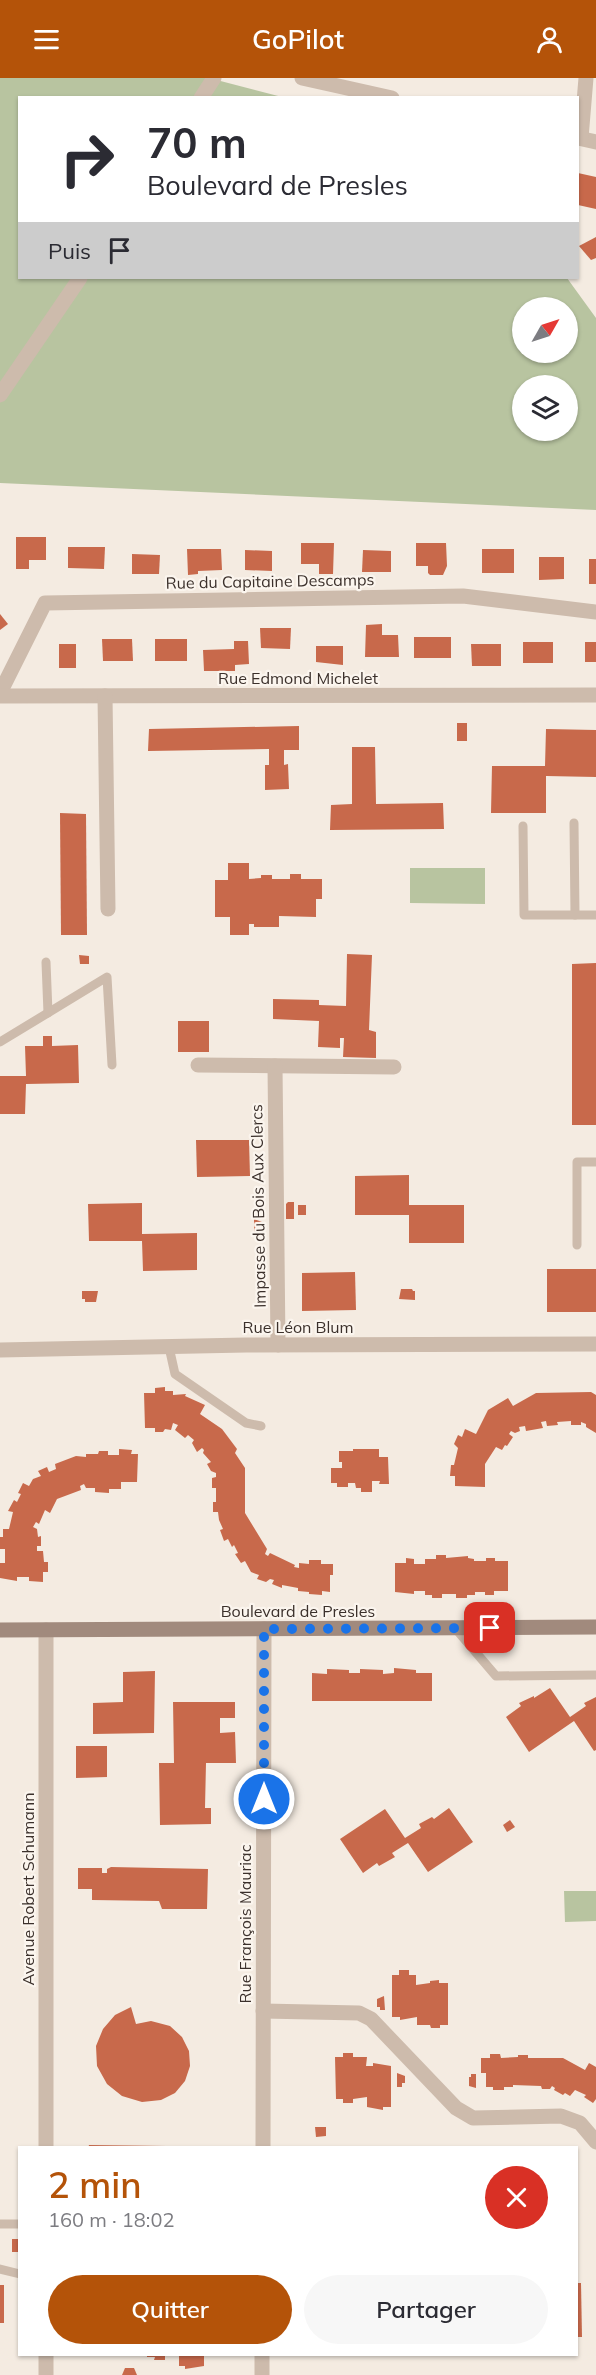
<!DOCTYPE html>
<html lang="fr">
<head>
<meta charset="utf-8">
<style>
	:root { --surface:#fff; --page:#f7f7f7; --text:#2b2b33; --muted:#7c7c81; --accent:#b45309 }
	body { margin:0; font-family:Mulish,sans-serif; background:var(--page); color:var(--text); height:100vh; display:flex; flex-direction:column; font-size:22px; white-space:nowrap }
	* { box-sizing:border-box; margin:0 }
	p { font-size:20px; color:var(--muted) }
	.icon { flex:none; width:33px; height:33px; fill:none; stroke:currentColor; stroke-width:2; stroke-linecap:round; stroke-linejoin:round }
	.map { position:relative; flex:1; overflow:hidden }
	.sheet { position:absolute; left:18px; top:2068px; width:560px; height:210px; display:flex; flex-direction:column; background:var(--surface); border-radius:0px; box-shadow:0 2px 4px #0004 }
	.sheet>* { flex:none }
	.guide { position:absolute; left:18px; top:18px; width:561px; height:183px; border-radius:0px; box-shadow:0 2px 4px #0004; background:#fff; color:var(--text); overflow:hidden }
	.needle { width:39px; rotate:51deg }
	.controls { position:absolute; left:512px; top:219px; display:grid; gap:12px }
	.controls a { display:grid; place-items:center; width:66px; height:66px; border-radius:50%; background:var(--surface); box-shadow:0 2px 4px #0004; font-size:30px }
	.pin { position:absolute; display:grid; place-items:center; width:51px; height:51px; color:#fff; margin:-26px; border-radius:12px; box-shadow:0 3px 9px #0006 }
	.me { position:absolute; width:66px; margin:-33px; rotate:0deg; stroke-linejoin:round; filter:drop-shadow(0 0 4px #0008) }
	.turn { display:flex; align-items:center; gap:21px; height:126px; padding:0 30px; font-size:27px }
	.turn .icon { width:78px; height:78px; stroke-width:2.5 }
	.turn b { display:block; font-size:42px; line-height:51px }
	.then { display:flex; align-items:center; height:57px; padding:0 30px; background:#0003; gap:12px; font-size:22px }
	.round { display:grid; place-items:center; flex:none; width:63px; height:63px; border-radius:32px; background:var(--page) }
	.head { display:flex; align-items:center; justify-content:space-between; height:102px; padding:0 30px }
	h1 { font-size:36px; font-weight:600; line-height:45px; color:var(--accent) }
	.action { display:flex; gap:12px; margin-top:auto; padding:12px 30px }
	.action a { flex:1; height:69px; border-radius:36px; background:var(--accent); color:#fff; font-size:24px; font-weight:600; line-height:69px; text-align:center }
	.action a+a { background:var(--page); color:var(--text) }
	header { display:flex; justify-content:space-between; align-items:center; height:78px; padding:0 30px; background:var(--accent); color:#fff; font-size:27px; font-weight:600 }
	.map>svg:first-child { display:block }
</style>
</head>
<body>
<header><svg class="icon" aria-label="menu" viewBox="0 0 24 24"><path d="M4 6h16M4 12h16M4 18h16"/></svg>GoPilot<svg class="icon" aria-label="person" viewBox="0 0 24 24"><circle cx="12" cy="8" r="4"/><path d="M4 21q1-7 8-7t8 7"/></svg></header>
<div class="map">
<svg width="596" height="2297" viewBox="0 0 596 2297">
	<rect width="100%" height="100%" fill="#f4ebe1"/>
	<!-- green -->
	<g fill="#b8c4a0" fill-rule="evenodd">
		<path d="M0,0H209L282,19L20,20V200H567L596,240V432L0,405ZM522,230H567V274H522ZM522,308H567V352H522Z"/>
		<path d="M410,790H485V826L410,825Z"/>
		<path d="M564,1813H596V1843L565,1844Z"/>
	</g>
	<!-- building -->
	<g fill="#c8694b">
		<path d="M578,95L596,99V131L578,127Z"/>
		<path d="M596,159V180L591,182L579,168Z"/>
		<path d="M16,459H46V482H29V491H16Z"/>
		<path d="M301,465H334L333,496H319V486H301Z"/>
		<path d="M416,465H446L447,488L443,497H430L428,495V488H416Z"/>
		<path d="M68,469H105L104,491L68,490Z"/>
		<path d="M187,471H221L222,492L198,493V496L188,497Z"/>
		<rect x="482" y="471" width="32" height="24"/>
		<path d="M245,472L272,473V493L245,492Z"/>
		<path d="M363,472L391,473V494H362Z"/>
		<path d="M132,476L160,477L159,496H132Z"/>
		<path d="M539,479H564V501L539,502Z"/>
		<rect x="589" y="481" width="7" height="25"/>
		<path d="M0,536L8,546L0,552Z"/>
		<path d="M382,546V557H398L399,579H365L366,547Z"/>
		<path d="M260,550H291L290,571L261,570Z"/>
		<rect x="414" y="559" width="37" height="21"/>
		<path d="M102,561H132L133,583H103Z"/>
		<rect x="155" y="561" width="32" height="22"/>
		<path d="M234,563H248L249,586L235,587V593H204L203,572L234,571Z"/>
		<rect x="523" y="564" width="30" height="21"/>
		<rect x="585" y="564" width="11" height="20"/>
		<rect x="59" y="566" width="17" height="24"/>
		<path d="M471,566H501V588H472Z"/>
		<path d="M316,568H343V587L316,584Z"/>
		<rect x="457" y="645" width="10" height="18"/>
		<path d="M299,648V672H284V687L288,686L289,711L265,712V687H269V671L148,673L149,651Z"/>
		<path d="M546,651L596,652V699L546,698V735H491L492,688H545Z"/>
		<path d="M352,669H375L376,726L443,725L444,751L330,752L331,727L352,726Z"/>
		<path d="M60,735L86,736L87,857H61Z"/>
		<path d="M228,785H249V801L261,800V797H272V801H290V796H301V801H322V821H316V839L279,838V849H254V846H249V857H230V839H215V802H228Z"/>
		<path d="M347,876L372,877L369,952L376,954V980L343,979L344,960H340V970L318,969L319,943L273,941V921L319,922V927L346,928Z"/>
		<path d="M79,877L89,878V886H80Z"/>
		<path d="M596,885V1047H572V886Z"/>
		<rect x="178" y="943" width="31" height="31"/>
		<path d="M43,958H52V968L78,967L79,1005L26,1006L25,1036H0V998H26L25,968H43Z"/>
		<path d="M196,1062H249L250,1098L197,1099Z"/>
		<path d="M409,1097V1127H464V1165H409V1137H355V1098Z"/>
		<path d="M288,1124H294V1141H286V1126Z"/>
		<path d="M142,1125V1156L197,1155V1192L143,1193L142,1163H89L88,1126Z"/>
		<rect x="298" y="1127" width="8" height="10"/>
		<path d="M254,1141L262,1144V1156H258V1159H254Z"/>
		<rect x="547" y="1191" width="49" height="43"/>
		<path d="M355,1194L356,1232L302,1233V1195Z"/>
		<path d="M401,1211H412L413,1213H415V1222L399,1221Z"/>
		<path d="M82,1213H98L96,1224H85V1221H82Z"/>
		<path d="M165,1309V1313H173V1317L186,1316L185,1318L205,1327L200,1336L222,1351L237,1371L235,1375L245,1390V1435L267,1471L265,1476L268,1478L270,1475L295,1487L294,1489L299,1490V1485L309,1486V1482H321V1486H333V1497H330V1514L322,1513V1517L309,1516V1514L298,1513V1510L282,1507V1510L272,1506L274,1502L270,1501L266,1504L257,1501L259,1497L251,1494L245,1483L241,1485L235,1476L238,1475L234,1467L232,1469L228,1461L224,1463L220,1452L223,1451L219,1442L218,1434H213V1424H216V1410H212V1400L216,1399V1395L211,1393L207,1386L211,1384L203,1375L204,1372L202,1370L197,1374L192,1365L194,1362L188,1357L185,1360L175,1352L178,1347L173,1345L171,1352L165,1351L163,1354H155V1350H145L144,1315H155V1310Z"/>
		<path d="M591,1314L596,1317V1355L586,1349V1346L581,1344V1347H571V1343L557,1344L558,1347L547,1348L546,1343L541,1344L543,1350L526,1353L525,1348L519,1349L520,1353L515,1355L511,1353L509,1356L513,1359L507,1368L505,1367L502,1372L496,1369L485,1386V1409L455,1408V1398H450L451,1387H454L458,1370L454,1366L458,1357L462,1359L465,1351L476,1356L488,1332L508,1320L513,1328L536,1315Z"/>
		<path d="M119,1371L132,1372L131,1376H138L137,1404H121V1411H109V1415L95,1414V1410H86L84,1406L80,1408L81,1412L57,1421L50,1435L45,1432L39,1446L36,1444L33,1449L37,1451L38,1459L41,1458V1468H37V1473H43L44,1484H48V1494H43V1504L29,1503V1499H17V1503L0,1500V1485H5V1471H0V1459H3V1451H9L13,1434L8,1433L14,1422L17,1424L21,1416L18,1415L23,1405L29,1408L33,1401L41,1398L38,1393L47,1389L49,1394L56,1391L55,1386L76,1378L86,1379V1376H98L99,1373H108V1377H119Z"/>
		<path d="M353,1371H379V1379H388L389,1406H379L380,1403H372V1414H361V1410H356L355,1405H348V1409H337V1405H331V1390H342V1384H339V1373H353Z"/>
		<path d="M436,1477H446V1480L468,1478V1480L474,1481V1483H486V1480H495V1483H508V1513H494V1517H485V1514H475V1517H467V1520H456V1516H442V1520H432V1517H425V1513H414V1516L395,1514V1485H406V1480L414,1481V1486H425V1481H436Z"/>
		<path d="M394,1590L416,1592V1595H432V1623H312V1595L327,1596V1591L349,1592V1595H360V1591L383,1592V1596L394,1595Z"/>
		<path d="M155,1593L154,1655L93,1656V1625L123,1624V1594Z"/>
		<path d="M550,1610L570,1639L586,1628L584,1625L596,1619V1672L594,1673L574,1643L529,1674L506,1639L521,1628L519,1625L534,1618V1620Z"/>
		<path d="M173,1624H235V1640H220V1655L235,1654L236,1685H206L205,1730H211V1746L160,1747L159,1685H174Z"/>
		<path d="M76,1668H107V1699L76,1700Z"/>
		<path d="M449,1730L473,1764L428,1794L408,1765L392,1775L395,1779L379,1788L377,1785L363,1795L340,1761L385,1731L405,1760L421,1750L419,1746L432,1739L434,1741Z"/>
		<path d="M510,1742L515,1749L507,1754L503,1747Z"/>
		<path d="M111,1789L208,1791L207,1831H162L159,1823L92,1822V1811H78V1790H102V1795H107V1791Z"/>
		<path d="M399,1892H409V1897H416V1907L430,1905V1903L439,1902V1905H448V1947H440V1950H431L430,1947H417V1939L400,1942V1939H392V1897H399Z"/>
		<path d="M384,1918L385,1932H380V1929H377V1921Z"/>
		<path d="M131,1929L136,1946L151,1943L170,1948L182,1959L189,1973L190,1988L185,2003L175,2015L161,2022L142,2024L122,2018L107,2006L97,1988L96,1968L103,1951L115,1937Z"/>
		<path d="M343,1975H353V1979H367L366,1988H373V1985L391,1988V2029H383V2032L367,2029V2019L353,2021V2025H343V2021H336L335,1979H343Z"/>
		<path d="M490,1976H500L501,1980L518,1979V1977H528V1980H563L585,1992L589,1985L596,1989V2021L593,2025L584,2019L586,2017L575,2012L570,2018L565,2015L563,2017L554,2012L555,2010L552,2008L550,2011H542L541,2008L513,2007V2009H504V2012H493V2009H486V1995H481V1980H490Z"/>
		<path d="M397,1995L405,1998V2005H402V2009H397Z"/>
		<path d="M471,1996H476V2010L469,2008V1999H471Z"/>
		<path d="M315,2049H326V2058L316,2059Z"/>
		<path d="M89,2067L166,2068V2070H88Z"/>
		<rect x="12" y="2161" width="6" height="13"/>
		<path d="M576,2205H581L582,2259H576Z"/>
		<rect x="0" y="2207" width="4" height="38"/>
		<path d="M147,2277H165V2282H154L155,2279H147Z"/>
		<path d="M179,2277H204V2288L185,2291V2288H179Z"/>
		<path d="M125,2290H134L137,2297H122Z"/>
	</g>
	<g fill="none" stroke-linecap="round" stroke-linejoin="round">
		<!-- lane -->
		<g stroke="#cdbbac" stroke-width="9">
			<path d="M574,745L575,837"/>
			<path d="M523,748L524,837H596"/>
			<path d="M46,884L48,935"/>
			<path d="M0,964L107,899L112,987"/>
			<path d="M577,1167V1084H596"/>
			<path d="M169,1269L175,1296L246,1345L261,1348"/>
			<path d="M455,1550L496,1598L596,1597"/>
			<path d="M0,2146H20"/>
			<path d="M0,2191L20,2196"/>
		</g>
		<!-- street -->
		<g stroke="#cdbbac" stroke-width="15">
			<path d="M302,0L392,20"/>
			<path d="M201,20L214,0"/>
			<path d="M578,60L596,64"/>
			<path d="M581,60L586,0"/>
			<path d="M0,317L80,200"/>
			<path d="M0,615L45,525L463,518L596,534"/>
			<path d="M0,618L596,617"/>
			<path d="M105,618L108,831"/>
			<path d="M198,987L394,989"/>
			<path d="M275,988L278,1267"/>
			<path d="M0,1272L246,1267L596,1266"/>
			<path d="M263,1933L359,1935L371,1941L456,2030L473,2040L561,2038L580,2045L596,2064"/>
			<path d="M46,2070V1552"/>
			<path d="M263,2070L264,1551"/>
			<path d="M46,2277V2297"/>
			<path d="M262,2277V2297"/>
		</g>
		<!-- secondary -->
		<path stroke="#a18a7d" stroke-width="15" d="M0,1552L596,1549"/>
	</g>
	<g fill="none" stroke-linecap="round" stroke-linejoin="round">
		<!-- route -->
		<path stroke="#1a73e8" stroke-width="10" stroke-dasharray="0 18" d="M264,1721V1551L490,1550"/>
	</g>
	<g text-anchor="middle" dominant-baseline="central" stroke-width="4.5" stroke-linejoin="round" paint-order="stroke">
		<!-- street labels -->
		<g font-size="16" fill="#3b302b" stroke="#fbf5ee">
			<text transform="translate(270 503) rotate(-1)">Rue du Capitaine Descamps</text>
			<text x="298" y="600">Rue Edmond Michelet</text>
			<text transform="translate(258 1128) rotate(-91)">Impasse du Bois Aux Clercs</text>
			<text x="298" y="1249">Rue Léon Blum</text>
			<text x="298" y="1533">Boulevard de Presles</text>
			<text transform="translate(28 1811) rotate(-90)">Avenue Robert Schumann</text>
			<text transform="translate(245 1846) rotate(-90)">Rue François Mauriac</text>
		</g>
	</g>
</svg>
<div class="controls">
<a><svg class="needle" viewBox="-14 -14 28 28"><path d="M0-13l5 13h-10z" fill="#e53935"/><path d="M0 13l5-13h-10z" fill="#7c7c81"/></svg></a>
<a><svg class="icon" aria-label="layers" viewBox="0 0 24 24"><path d="M12 4l9 5-9 5-9-5zM3 14l9 5 9-5"/></svg></a>
</div>
<div class="pin" style="left:490px;top:1550px;background:#d93025"><svg class="icon" aria-label="arrive" viewBox="0 0 24 24"><path d="M6 21V4h12l-3 4 3 4H6"/></svg></div>
<svg class="me" style="left:264px;top:1721px" viewBox="-20 -20 40 40"><circle r="17" fill="#1a73e8" stroke="#fff" stroke-width="3"/><path d="M0-11L8 9 0 5-8 9z" fill="#fff"/></svg>
<div class="guide">
<div class="turn"><svg class="icon" aria-label="right" viewBox="0 0 24 24"><path d="M7 20v-9h11M14 6l5 5-5 5"/></svg><div><b>70 m</b>Boulevard de Presles</div></div>
<div class="then">Puis<svg class="icon" aria-label="arrive" viewBox="0 0 24 24"><path d="M6 21V4h12l-3 4 3 4H6"/></svg></div>
</div>
<section class="sheet">
<div class="head"><div><h1>2 min</h1><p>160 m · 18:02</p></div><a class="round" style="background:#d93025;color:#fff"><svg class="icon" aria-label="close" viewBox="0 0 24 24"><path d="M6 6l12 12M18 6L6 18"/></svg></a></div>
<div class="action"><a>Quitter</a><a>Partager</a></div>
</section>
</div>
</body>
</html>
